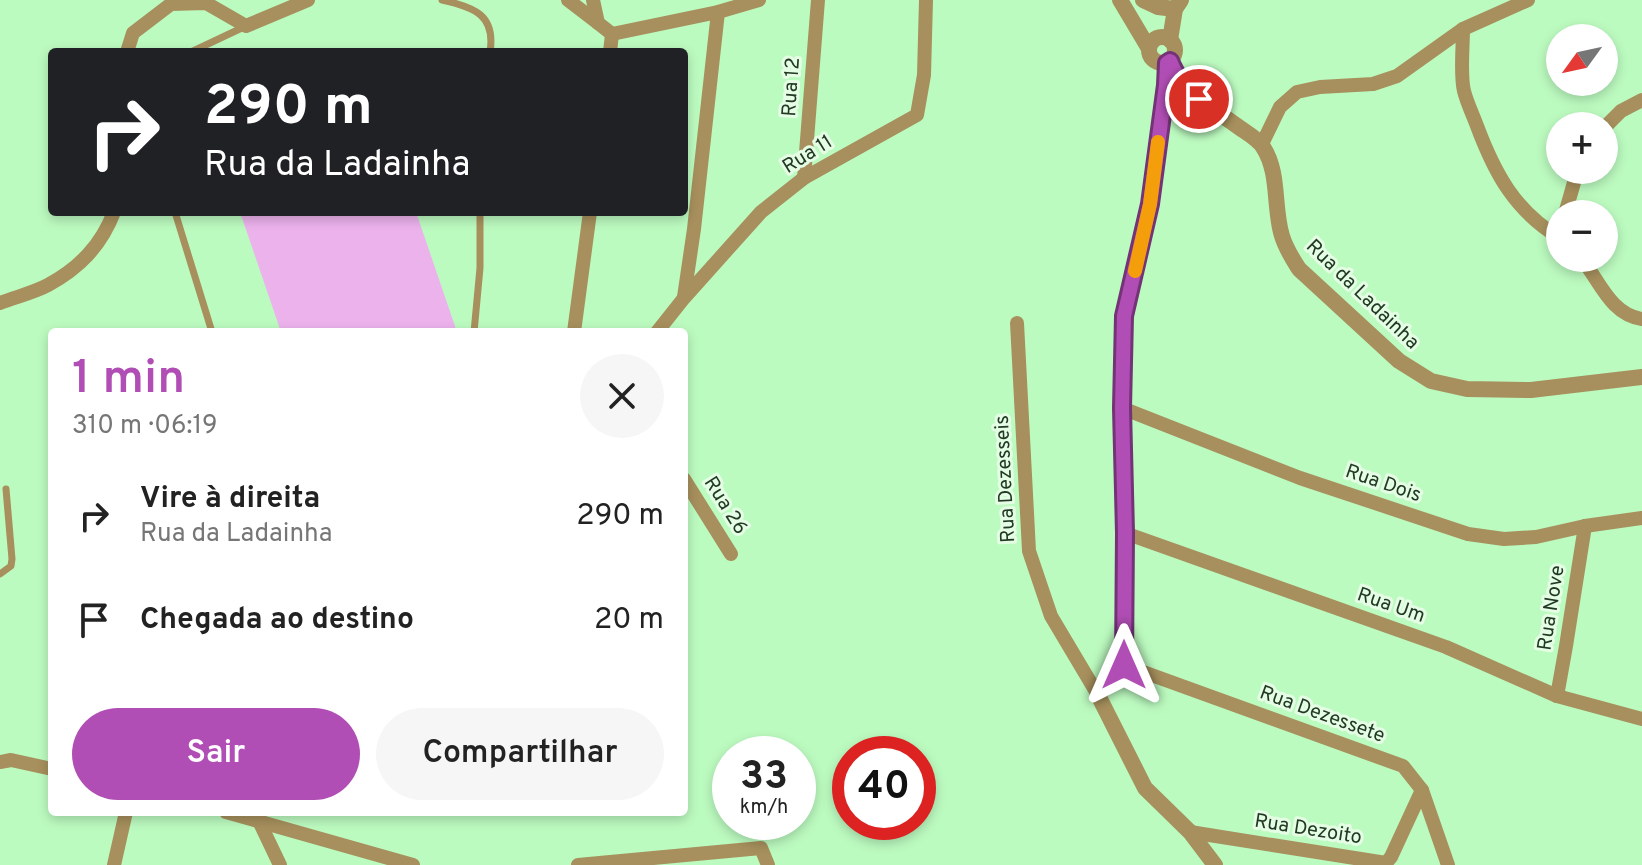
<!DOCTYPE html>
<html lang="pt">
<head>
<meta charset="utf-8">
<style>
	:root { --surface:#fff; --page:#f6f6f6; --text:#222; --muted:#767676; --accent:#b14eb5 }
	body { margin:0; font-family:Overpass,sans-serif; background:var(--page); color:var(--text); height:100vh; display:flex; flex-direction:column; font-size:30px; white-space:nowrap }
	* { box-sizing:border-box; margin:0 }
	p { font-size:26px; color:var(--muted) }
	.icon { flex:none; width:44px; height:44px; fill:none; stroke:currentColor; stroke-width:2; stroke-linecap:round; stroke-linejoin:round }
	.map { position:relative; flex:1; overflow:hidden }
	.side { position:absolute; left:48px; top:328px; width:640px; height:488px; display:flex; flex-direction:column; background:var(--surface); border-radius:8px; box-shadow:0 4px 12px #0003 }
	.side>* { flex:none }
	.hud { position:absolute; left:48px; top:48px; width:640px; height:168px; border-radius:8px; box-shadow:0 4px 12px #0003; background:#202124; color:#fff; overflow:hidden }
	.needle { width:52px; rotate:237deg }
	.controls { position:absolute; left:1546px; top:24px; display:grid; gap:16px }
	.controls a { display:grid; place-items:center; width:72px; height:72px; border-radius:50%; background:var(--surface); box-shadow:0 4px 12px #0003; font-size:40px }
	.speed { position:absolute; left:712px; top:736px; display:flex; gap:16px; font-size:40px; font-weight:700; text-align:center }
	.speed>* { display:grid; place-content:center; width:104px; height:104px; border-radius:50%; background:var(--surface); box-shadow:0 4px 12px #0003; line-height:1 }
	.speed small { font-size:20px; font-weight:400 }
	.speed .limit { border:12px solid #d22; background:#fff; color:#111 }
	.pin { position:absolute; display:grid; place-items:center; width:68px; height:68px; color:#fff; margin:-34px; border:4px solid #fff; border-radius:50%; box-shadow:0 2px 8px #0007 }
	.me { position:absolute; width:88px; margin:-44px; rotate:0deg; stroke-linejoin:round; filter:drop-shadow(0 0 6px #0008) }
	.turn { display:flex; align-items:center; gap:28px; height:168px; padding:0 24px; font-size:36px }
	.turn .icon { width:104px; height:104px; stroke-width:2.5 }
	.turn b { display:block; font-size:56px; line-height:68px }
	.round { display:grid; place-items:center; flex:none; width:84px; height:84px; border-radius:42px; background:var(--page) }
	.summary { display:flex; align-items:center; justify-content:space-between; height:136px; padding:0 24px }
	h1 { font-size:48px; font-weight:600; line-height:60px; color:var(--accent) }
	.action { display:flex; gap:16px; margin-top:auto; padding:16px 24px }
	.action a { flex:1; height:92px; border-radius:48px; background:var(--accent); color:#fff; font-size:32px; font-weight:600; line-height:92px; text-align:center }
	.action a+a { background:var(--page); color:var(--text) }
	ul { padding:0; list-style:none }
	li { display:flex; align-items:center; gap:24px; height:104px; padding:0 24px }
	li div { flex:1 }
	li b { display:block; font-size:30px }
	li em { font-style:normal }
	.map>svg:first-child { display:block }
</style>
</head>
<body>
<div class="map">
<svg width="1642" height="865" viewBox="0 0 1642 865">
	<rect width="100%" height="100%" fill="#bcfbc0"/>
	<!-- pitch -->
	<path fill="#ecb2ec" d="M240,212H416L457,332H281Z"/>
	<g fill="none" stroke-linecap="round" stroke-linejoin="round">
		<!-- service -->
		<g stroke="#a7905d" stroke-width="7">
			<path d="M442,0C474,7 496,15 490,52"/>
			<path d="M191,52L246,26"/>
			<path d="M175,212L212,332"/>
			<path d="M474,332L480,268V212"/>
			<path d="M0,574L11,566L12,559L6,489"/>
		</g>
		<!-- minor -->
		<g stroke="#a7905d" stroke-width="14">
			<path d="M568,0L598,23"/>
			<path d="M593,0L598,23L612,34L610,52"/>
			<path d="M1463,29C1463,47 1460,75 1464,91C1467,103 1473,115 1477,126C1495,174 1515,211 1560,238"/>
			<path d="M612,34L718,12L759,0"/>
			<path d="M127,52L133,33L171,4L206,3L246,26L308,0"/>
			<path d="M1604,128L1621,111L1642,100"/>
			<path d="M1262,144L1280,107L1297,92L1320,87L1373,84L1397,76L1463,29L1528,0"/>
			<path d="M804,178L818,0"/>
			<path d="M1565,214L1575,179L1579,170"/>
			<path d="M1581,258C1600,281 1610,314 1642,319"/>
			<path d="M684,297L694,229L718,12"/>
			<path d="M0,303C15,297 33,293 48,285C79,268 101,246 114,212"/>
			<path d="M1017,323L1029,551L1051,616L1098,695"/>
			<path d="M574,332L590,212"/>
			<path d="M657,332L684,298L761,212L804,178L917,115L924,75L926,0"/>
			<path d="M1122,408L1300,478L1468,534L1504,539L1536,537L1585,526L1642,518"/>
			<path d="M684,479L731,554"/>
			<path d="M1125,533L1446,647L1557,696L1642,719"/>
			<path d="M1124,665L1403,766L1422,790L1448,865"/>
			<path d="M1557,696L1566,646L1585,526"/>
			<path d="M0,762L11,760L52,769"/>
			<path d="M226,812L413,865"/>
			<path d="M259,821L280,865"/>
			<path d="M1190,832L1386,863L1391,857L1422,790"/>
			<path d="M114,865L126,812"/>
			<path d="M578,865L761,848L768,865"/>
		</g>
		<!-- tertiary -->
		<g stroke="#a7905d" stroke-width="16">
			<path d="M1120,0L1148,47"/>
			<path d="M1143,0L1158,7L1175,9"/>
			<circle cx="1162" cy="50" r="13"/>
			<path d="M1170,40L1175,9L1181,0"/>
			<path d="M1170,61C1183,93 1213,108 1240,128C1247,133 1258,139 1263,147C1280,173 1273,207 1282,236C1286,249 1292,258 1299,269L1399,361L1431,381L1467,389L1531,390L1642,377"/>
			<path d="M1167,63L1166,85L1150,204L1124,316L1122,408L1125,533L1124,665L1098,695L1145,788L1190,832L1215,865"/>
		</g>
	</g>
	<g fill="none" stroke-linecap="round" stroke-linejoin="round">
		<!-- route casing -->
		<g stroke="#733376" stroke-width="20">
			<path id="route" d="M1124,665L1125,533L1122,408L1124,316L1150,204L1166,85L1167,63L1170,61C1177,78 1185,87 1199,99"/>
		</g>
		<!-- route -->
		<use href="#route" stroke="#b14eb5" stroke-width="14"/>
		<!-- slow -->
		<path stroke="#f59e0b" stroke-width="14" d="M1135,271L1150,204L1158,142"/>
	</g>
	<g text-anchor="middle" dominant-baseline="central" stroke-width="6" stroke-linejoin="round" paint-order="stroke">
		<!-- street labels -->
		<g font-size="20" fill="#223a23" stroke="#e5fde5">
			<text transform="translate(792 87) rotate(-86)">Rua 12</text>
			<text transform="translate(808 155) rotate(-32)">Rua 11</text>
			<text transform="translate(1362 295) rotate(44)">Rua da Ladainha</text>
			<text transform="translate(1006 479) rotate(-93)">Rua Dezesseis</text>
			<text transform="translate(1383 484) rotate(19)">Rua Dois</text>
			<text transform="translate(725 506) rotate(58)">Rua 26</text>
			<text transform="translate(1391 606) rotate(19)">Rua Um</text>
			<text transform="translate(1552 608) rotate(-81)">Rua Nove</text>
			<text transform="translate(1322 715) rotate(20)">Rua Dezessete</text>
			<text transform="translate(1308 830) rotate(9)">Rua Dezoito</text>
		</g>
	</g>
</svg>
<div class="controls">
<a><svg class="needle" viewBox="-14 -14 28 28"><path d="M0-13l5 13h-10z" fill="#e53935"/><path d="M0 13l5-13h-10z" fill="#767676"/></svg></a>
<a>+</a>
<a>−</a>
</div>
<div class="speed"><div>33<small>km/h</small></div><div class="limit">40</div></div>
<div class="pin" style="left:1199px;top:99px;background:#d93025"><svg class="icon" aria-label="arrive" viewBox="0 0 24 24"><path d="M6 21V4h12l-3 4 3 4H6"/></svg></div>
<svg class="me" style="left:1124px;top:665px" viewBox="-20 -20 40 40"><path d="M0-17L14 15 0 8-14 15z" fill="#b14eb5" stroke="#fff" stroke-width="4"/></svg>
<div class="hud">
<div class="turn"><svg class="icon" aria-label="right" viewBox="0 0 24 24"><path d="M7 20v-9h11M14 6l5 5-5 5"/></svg><div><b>290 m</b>Rua da Ladainha</div></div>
</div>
<section class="side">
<div class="summary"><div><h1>1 min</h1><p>310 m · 06:19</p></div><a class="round"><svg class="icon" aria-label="close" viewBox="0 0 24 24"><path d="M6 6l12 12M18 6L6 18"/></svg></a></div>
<ul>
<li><svg class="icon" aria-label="right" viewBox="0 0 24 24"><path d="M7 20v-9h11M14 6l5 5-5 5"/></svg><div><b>Vire à direita</b><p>Rua da Ladainha</p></div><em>290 m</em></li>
<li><svg class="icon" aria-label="arrive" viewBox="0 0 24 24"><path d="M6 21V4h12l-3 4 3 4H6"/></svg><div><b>Chegada ao destino</b></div><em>20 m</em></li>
</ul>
<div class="action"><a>Sair</a><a>Compartilhar</a></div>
</section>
</div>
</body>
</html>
